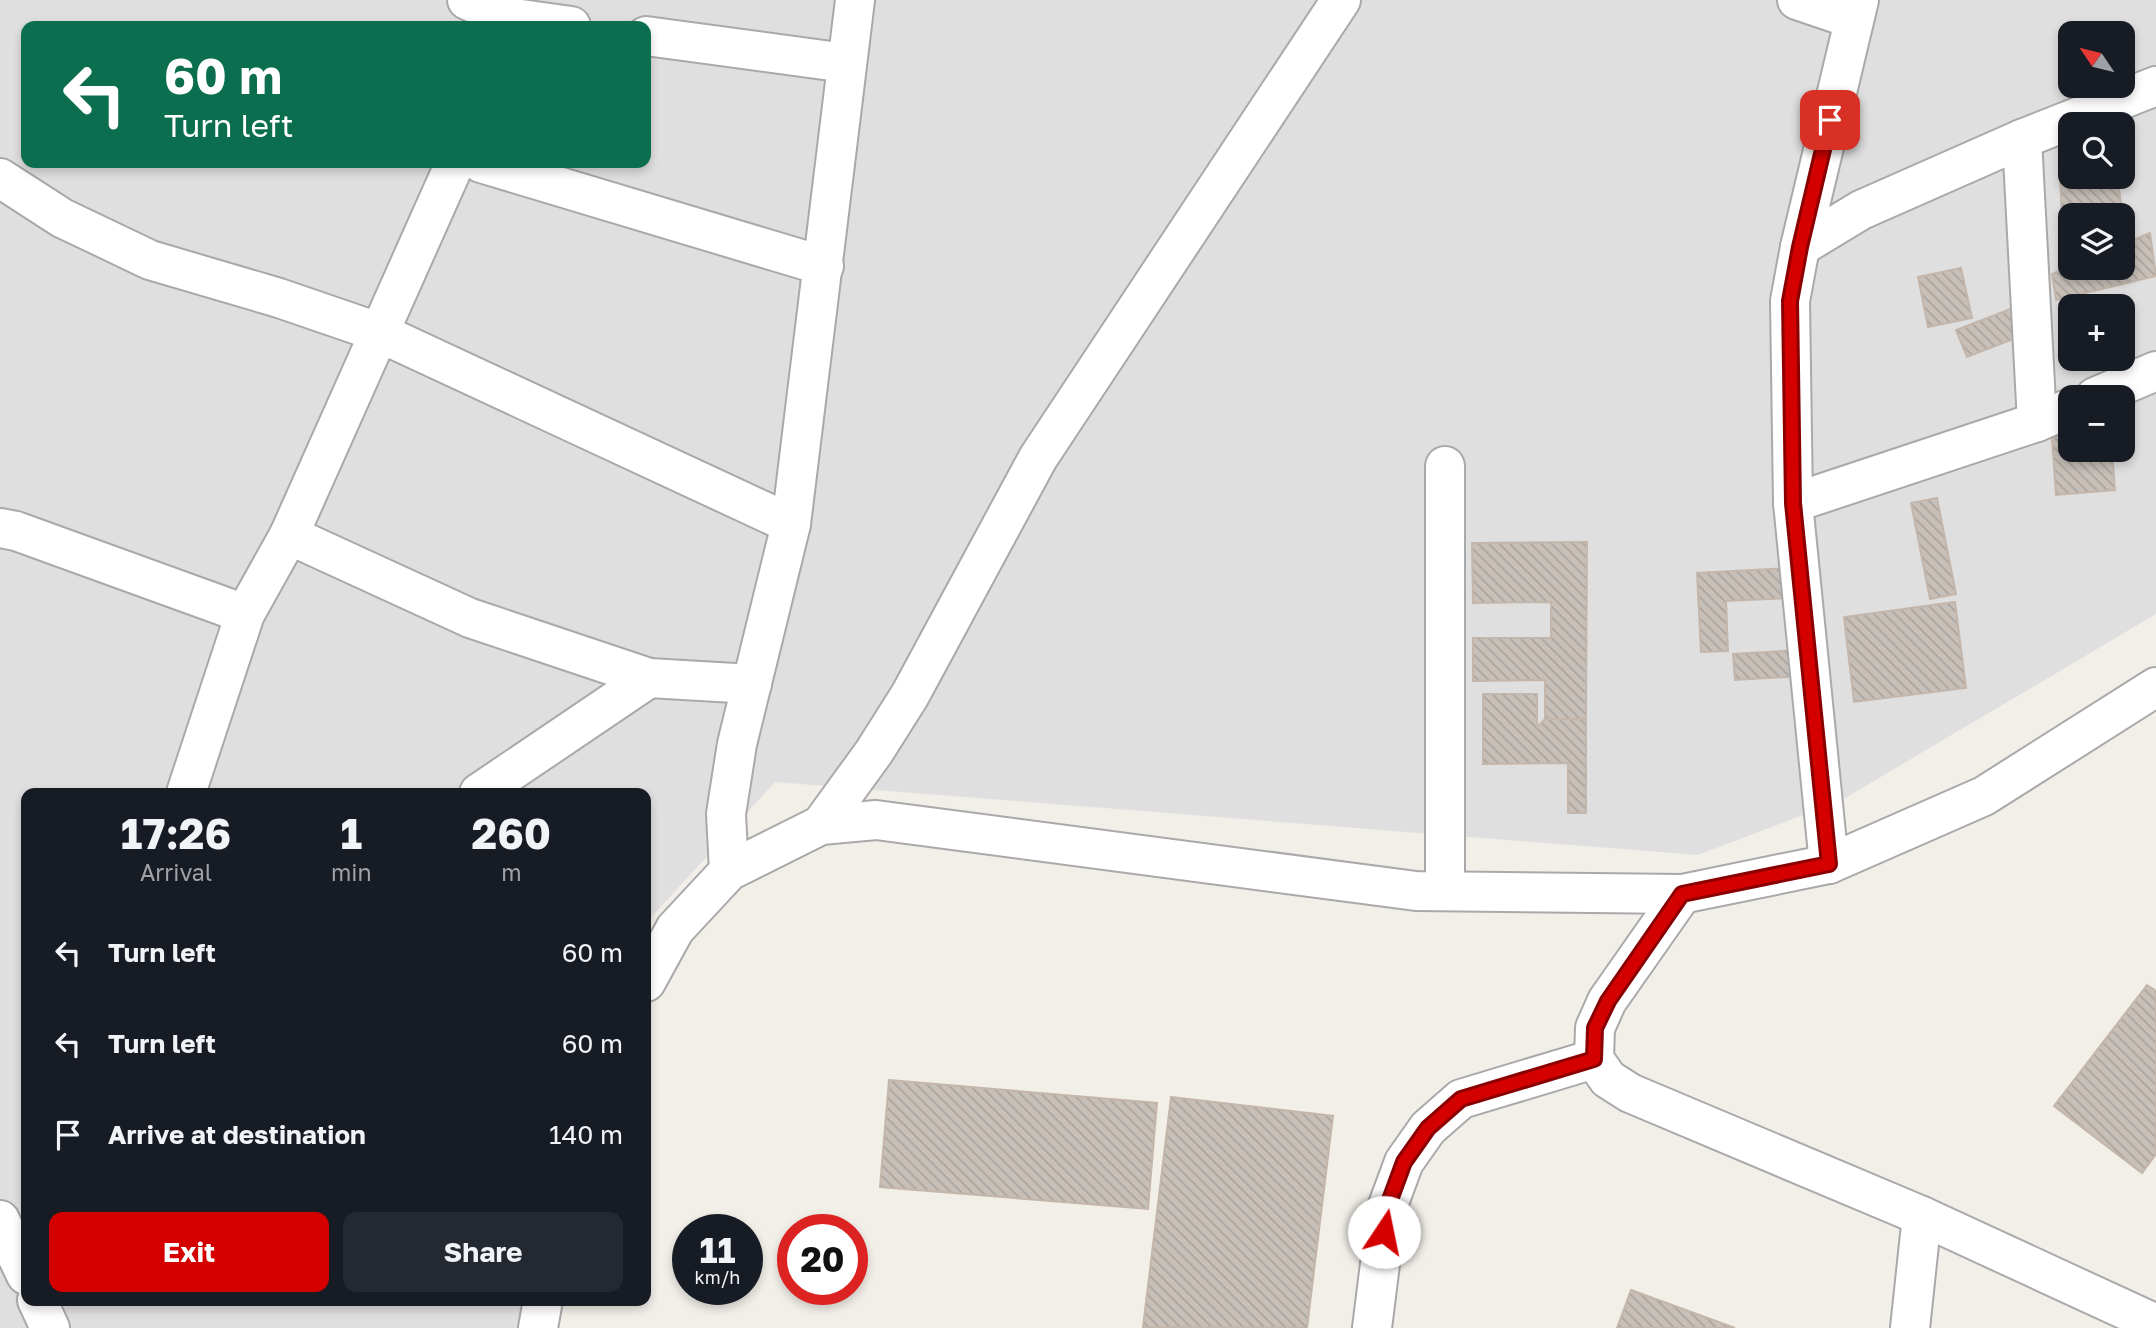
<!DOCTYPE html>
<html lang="en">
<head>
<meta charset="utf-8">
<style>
	:root { --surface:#171b24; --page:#242831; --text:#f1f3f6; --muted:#9ea1a6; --accent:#d40000 }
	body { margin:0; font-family:"Golos Text",sans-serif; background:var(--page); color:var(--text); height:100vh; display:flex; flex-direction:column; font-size:26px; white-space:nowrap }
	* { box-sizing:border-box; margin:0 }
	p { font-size:23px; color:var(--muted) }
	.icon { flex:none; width:38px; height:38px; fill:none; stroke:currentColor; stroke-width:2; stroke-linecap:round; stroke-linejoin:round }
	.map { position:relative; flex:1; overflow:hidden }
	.side { position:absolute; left:21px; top:788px; width:630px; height:518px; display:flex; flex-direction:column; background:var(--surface); border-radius:14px; box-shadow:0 4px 10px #0003 }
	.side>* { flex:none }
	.banner { position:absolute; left:21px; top:21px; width:630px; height:147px; border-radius:14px; box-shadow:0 4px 10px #0003; background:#0b6e4f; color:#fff; overflow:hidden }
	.needle { width:46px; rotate:305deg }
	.controls { position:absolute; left:2058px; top:21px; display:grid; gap:14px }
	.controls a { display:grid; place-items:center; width:77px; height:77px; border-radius:14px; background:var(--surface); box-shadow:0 4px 10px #0003; font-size:35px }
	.speed { position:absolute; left:672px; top:1214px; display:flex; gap:14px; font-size:35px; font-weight:700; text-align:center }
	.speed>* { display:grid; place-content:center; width:91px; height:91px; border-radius:50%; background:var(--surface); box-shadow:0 4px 10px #0003; line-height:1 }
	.speed small { font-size:18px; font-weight:400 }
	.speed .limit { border:10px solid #d22; background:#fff; color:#111 }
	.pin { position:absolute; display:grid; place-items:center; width:60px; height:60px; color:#fff; margin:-30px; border-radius:14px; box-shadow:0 4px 10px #0006 }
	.me { position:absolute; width:77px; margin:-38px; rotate:11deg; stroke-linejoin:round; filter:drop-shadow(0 0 5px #0008) }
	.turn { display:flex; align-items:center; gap:24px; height:147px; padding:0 28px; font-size:32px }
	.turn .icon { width:91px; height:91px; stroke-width:2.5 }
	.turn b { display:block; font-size:49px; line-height:60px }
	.eta { display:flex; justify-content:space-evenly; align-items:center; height:119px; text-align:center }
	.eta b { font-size:42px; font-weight:700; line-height:49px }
	.cta { display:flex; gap:14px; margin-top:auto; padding:14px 28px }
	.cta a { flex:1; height:80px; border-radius:14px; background:var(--accent); color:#fff; font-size:28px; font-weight:700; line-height:80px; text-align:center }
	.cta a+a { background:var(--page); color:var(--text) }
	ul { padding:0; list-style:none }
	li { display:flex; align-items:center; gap:21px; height:91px; padding:0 28px }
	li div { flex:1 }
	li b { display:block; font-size:26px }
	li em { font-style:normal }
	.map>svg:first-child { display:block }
</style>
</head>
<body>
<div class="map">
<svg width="2156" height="1328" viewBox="0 0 2156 1328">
	<defs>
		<pattern id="building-back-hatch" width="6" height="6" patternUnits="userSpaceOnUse" patternTransform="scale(1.75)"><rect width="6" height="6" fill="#c7bfb8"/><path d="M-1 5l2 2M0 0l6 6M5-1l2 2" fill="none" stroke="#aba49e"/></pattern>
	</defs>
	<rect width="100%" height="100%" fill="#f2efe9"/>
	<!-- residential -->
	<path fill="#e0dfdf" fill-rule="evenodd" d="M0,0H2156V614L1840,801L1698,855L775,782L646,923V793H26V1300H531L527,1328H0ZM26,26H646V163H26ZM2070,33H2123V86H2070ZM2070,124H2123V177H2070ZM2070,215H2123V268H2070ZM2070,306H2123V359H2070ZM2070,397H2123V450H2070Z"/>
	<!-- building -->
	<g fill="url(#building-back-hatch)" stroke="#c4b6ab" stroke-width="2">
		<path d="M2070,152V177H2117L2126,235L2123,236V215H2070V259L2064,262L2059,154Z"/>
		<path d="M2150,233L2156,276L2056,300L2052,274L2070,266L2123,268V244Z"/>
		<path d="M1961,268L1972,318L1928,327L1918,277Z"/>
		<path d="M2013,308L2024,335L1967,357L1956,330Z"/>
		<path d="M2070,435V450H2112L2115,490L2056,495L2052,437Z"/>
		<path d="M1937,498L1956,594L1930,599L1911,503Z"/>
		<path d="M1587,542L1586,719H1545V680L1473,681V638H1551V602L1473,603L1472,543Z"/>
		<path d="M1787,568L1789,598L1726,601L1728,651L1701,652L1697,573Z"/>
		<path d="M1955,602L1966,688L1854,702L1844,617Z"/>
		<path d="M1799,650L1801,676L1735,680L1733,654Z"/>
		<path d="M1483,694H1537V727L1545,719H1586V813H1568V763L1483,764Z"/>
		<path d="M2147,985L2156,991V1154L2142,1173L2054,1106Z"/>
		<path d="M889,1080L1157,1103L1148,1209L880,1187Z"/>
		<path d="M1171,1097L1333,1116L1307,1328L1143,1327Z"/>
		<path d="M1631,1290L1735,1328H1617Z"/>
	</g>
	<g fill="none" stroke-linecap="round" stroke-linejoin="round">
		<!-- minor casing -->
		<g stroke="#a9a9a9" stroke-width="42">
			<g id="minor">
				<path d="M467,0L506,17L503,26"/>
				<path d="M1797,0L1853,19"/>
				<path d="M506,17L571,26"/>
				<path d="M646,36L846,63"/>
				<path d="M2022,139L2037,422"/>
				<path d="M481,163L824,266"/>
				<path d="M0,178L62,218L150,260L279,298L378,332L791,524"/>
				<path d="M1800,247L1861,210L2022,139L2156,86"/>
				<path d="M2095,397L2156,371"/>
				<path d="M1445,466V891"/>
				<path d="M1793,503L2037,422L2070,408"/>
				<path d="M0,528L16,531L245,614"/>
				<path d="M289,535L455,163"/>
				<path d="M186,793L245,614L289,535L470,618L649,678"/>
				<path d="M479,793L649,678L752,684"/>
				<path d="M821,825L874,752L910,695L1038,458L1341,0"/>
				<path d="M1829,864L1793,503L1790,301L1800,247L1859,0"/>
				<path d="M729,871L726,814L737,744L791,524L855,0"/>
				<path d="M1682,894L1607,1001L1595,1028L1594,1059L1608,1079L1630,1093L1922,1216L2156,1324"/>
				<path d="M646,982L675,929L729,871L821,825L876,820L1416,891L1682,894L1829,864L1984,796L2156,687"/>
				<path d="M0,1220L26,1275"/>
				<path d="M37,1300L50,1328"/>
				<path d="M538,1328L543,1300"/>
				<path d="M1372,1328L1387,1208L1404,1162L1428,1128L1461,1099L1594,1059"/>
				<path d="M1910,1328L1922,1216"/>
			</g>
		</g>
		<!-- minor -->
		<use href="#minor" stroke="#fff" stroke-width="38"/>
	</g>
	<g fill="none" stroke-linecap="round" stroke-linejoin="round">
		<!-- route casing -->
		<g stroke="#8a0000" stroke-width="18">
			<path id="route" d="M1384,1232L1387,1208L1404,1162L1428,1128L1461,1099L1594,1059L1595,1028L1608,1001L1682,894L1829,864L1793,503L1790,301L1800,247L1830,120"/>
		</g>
		<!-- route -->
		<use href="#route" stroke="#d40000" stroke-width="12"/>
	</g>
</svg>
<div class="controls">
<a><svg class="needle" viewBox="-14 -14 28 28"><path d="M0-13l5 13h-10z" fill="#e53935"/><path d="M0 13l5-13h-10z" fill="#9ea1a6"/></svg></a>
<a><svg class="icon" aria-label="search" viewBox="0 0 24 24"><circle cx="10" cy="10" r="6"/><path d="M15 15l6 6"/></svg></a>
<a><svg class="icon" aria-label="layers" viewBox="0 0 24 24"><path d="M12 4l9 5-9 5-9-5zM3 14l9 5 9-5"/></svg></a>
<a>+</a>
<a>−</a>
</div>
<div class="speed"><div>11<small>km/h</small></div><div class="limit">20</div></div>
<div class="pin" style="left:1830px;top:120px;background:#d93025"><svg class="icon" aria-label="arrive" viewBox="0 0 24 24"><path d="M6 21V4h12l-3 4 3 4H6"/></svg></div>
<svg class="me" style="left:1384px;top:1232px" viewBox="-20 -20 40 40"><circle r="19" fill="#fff"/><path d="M0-13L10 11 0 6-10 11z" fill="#d40000"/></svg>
<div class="banner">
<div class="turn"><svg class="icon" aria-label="left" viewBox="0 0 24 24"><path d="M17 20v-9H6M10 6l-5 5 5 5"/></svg><div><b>60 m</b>Turn left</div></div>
</div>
<section class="side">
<div class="eta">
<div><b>17:26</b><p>Arrival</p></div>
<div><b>1</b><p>min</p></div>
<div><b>260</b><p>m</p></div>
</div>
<ul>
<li><svg class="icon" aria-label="left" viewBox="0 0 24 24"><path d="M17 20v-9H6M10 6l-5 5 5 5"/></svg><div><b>Turn left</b></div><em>60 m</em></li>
<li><svg class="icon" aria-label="left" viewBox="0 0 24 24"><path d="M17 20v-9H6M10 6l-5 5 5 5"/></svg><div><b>Turn left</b></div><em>60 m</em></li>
<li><svg class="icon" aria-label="arrive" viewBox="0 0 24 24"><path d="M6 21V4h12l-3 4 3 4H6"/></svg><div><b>Arrive at destination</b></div><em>140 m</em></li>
</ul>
<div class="cta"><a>Exit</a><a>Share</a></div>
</section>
</div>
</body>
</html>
